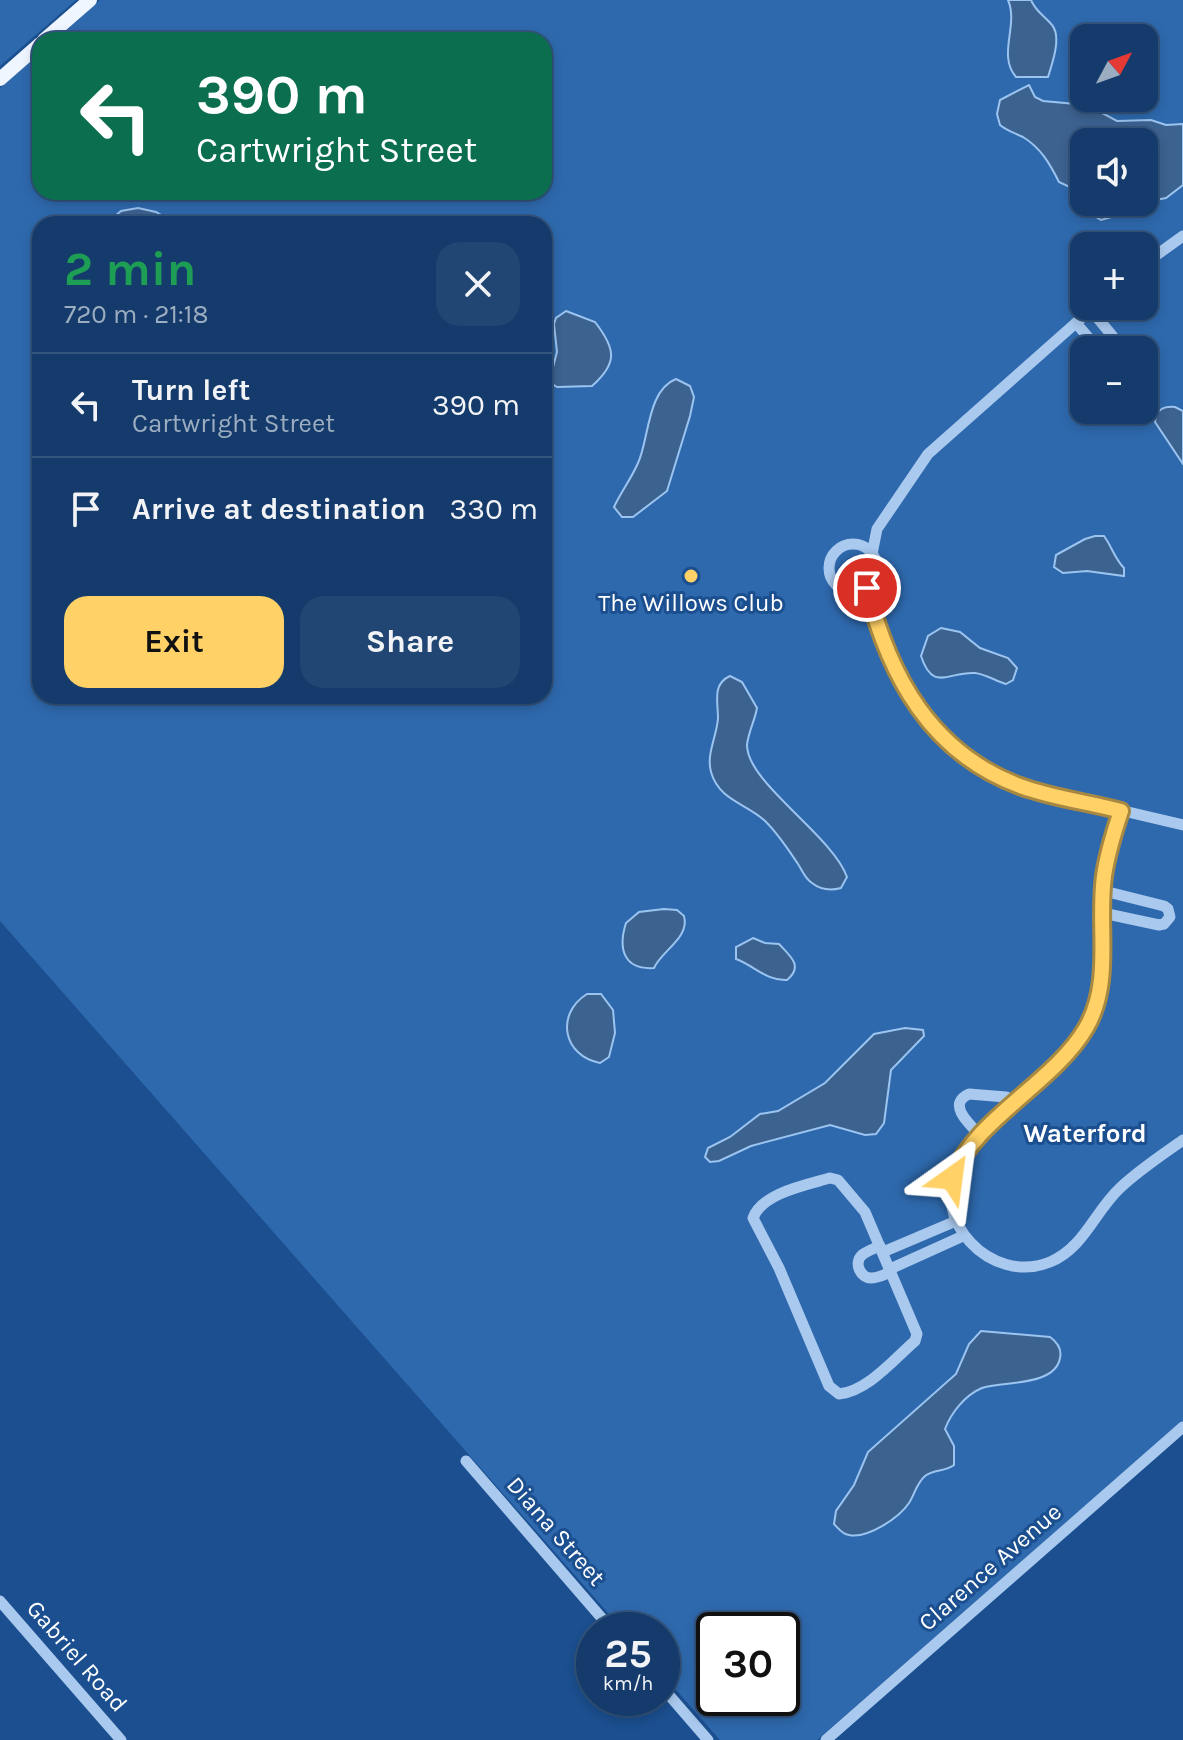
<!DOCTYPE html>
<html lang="en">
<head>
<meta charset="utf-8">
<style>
	:root { --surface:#143b6b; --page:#214673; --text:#f1f3f6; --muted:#9dadc1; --line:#33557e; --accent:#ffd166 }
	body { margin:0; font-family:Karla,sans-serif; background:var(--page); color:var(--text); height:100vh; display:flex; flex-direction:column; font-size:30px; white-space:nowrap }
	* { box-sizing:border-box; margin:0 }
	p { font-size:26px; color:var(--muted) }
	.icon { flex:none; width:44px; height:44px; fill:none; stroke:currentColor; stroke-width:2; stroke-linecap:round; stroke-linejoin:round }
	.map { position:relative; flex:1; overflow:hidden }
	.sheet { position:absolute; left:32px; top:216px; width:520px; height:488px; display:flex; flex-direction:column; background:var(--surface); border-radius:24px; box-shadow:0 4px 12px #0003,0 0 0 2px var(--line) }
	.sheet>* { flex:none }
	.hud { position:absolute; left:32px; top:32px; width:520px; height:168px; border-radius:24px; box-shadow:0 4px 12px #0003,0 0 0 2px var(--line); background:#0b6e4f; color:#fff; overflow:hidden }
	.needle { width:52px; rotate:49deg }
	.controls { position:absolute; left:1070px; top:24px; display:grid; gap:16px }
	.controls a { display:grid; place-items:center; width:88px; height:88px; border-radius:16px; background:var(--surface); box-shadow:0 4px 12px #0003,0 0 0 2px var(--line); font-size:40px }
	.speed { position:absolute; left:576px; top:1612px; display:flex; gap:16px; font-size:40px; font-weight:700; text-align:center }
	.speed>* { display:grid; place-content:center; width:104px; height:104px; border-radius:50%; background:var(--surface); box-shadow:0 4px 12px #0003,0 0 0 2px var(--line); line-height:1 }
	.speed small { font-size:20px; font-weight:400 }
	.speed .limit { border:4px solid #111; border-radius:12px; background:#fff; color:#111 }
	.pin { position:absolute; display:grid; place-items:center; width:68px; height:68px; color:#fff; margin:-34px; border:4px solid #fff; border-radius:50%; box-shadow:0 2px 8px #0007 }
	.me { position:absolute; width:88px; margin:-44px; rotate:31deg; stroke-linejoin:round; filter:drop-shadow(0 0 6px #0008) }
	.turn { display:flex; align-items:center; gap:28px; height:168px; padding:0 32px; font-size:36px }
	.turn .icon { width:104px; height:104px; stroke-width:2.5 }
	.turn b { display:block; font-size:56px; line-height:68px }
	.round { display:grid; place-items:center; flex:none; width:84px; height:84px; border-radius:24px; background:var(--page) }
	.head { display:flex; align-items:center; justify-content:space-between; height:136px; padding:0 32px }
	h1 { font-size:48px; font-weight:700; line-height:60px; color:#1e9e55 }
	.button { display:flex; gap:16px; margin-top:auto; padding:16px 32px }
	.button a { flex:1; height:92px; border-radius:24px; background:var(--accent); color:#111; font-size:32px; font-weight:700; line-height:92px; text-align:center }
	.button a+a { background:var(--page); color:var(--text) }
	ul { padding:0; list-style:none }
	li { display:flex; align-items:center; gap:24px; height:104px; padding:0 32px; border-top:2px solid var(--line) }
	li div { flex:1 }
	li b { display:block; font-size:30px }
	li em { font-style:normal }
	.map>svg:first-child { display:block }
</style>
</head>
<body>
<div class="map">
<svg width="1183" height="1740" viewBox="0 0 1183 1740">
	<rect width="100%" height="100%" fill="#1b4f8f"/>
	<!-- green -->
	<g fill="#2e69ad" fill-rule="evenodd">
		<path d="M0,0H76L0,66Z"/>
		<path d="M100,0H1183V1421L817,1740H720L662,1674V1630H623L0,921V88L40,53V192H544V40H55ZM1084,38H1144V98H1084ZM1084,142H1144V202H1084ZM40,224H544V696H40ZM1084,246H1144V306H1084ZM1084,350H1144V410H1084ZM714,1630H782V1698H714Z"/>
	</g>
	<!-- water -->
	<g fill="#3c6290" stroke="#9cc4f0" stroke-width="2">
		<path d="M1008,0H1031C1036,12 1045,16 1052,25C1062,37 1052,64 1048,77H1016C997,55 1019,25 1008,0Z"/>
		<path d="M1029,85L1035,97L1043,101L1087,105L1117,121L1151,120L1166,125L1183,124V185L1166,198L1144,202V142H1084V202H1138L1140,204L1126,213L1101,220L1086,211L1074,189L1059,182C1050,164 1041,148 1023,137C1015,133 1007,131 1000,125L997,114L1000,100Z"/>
		<path d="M138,208L156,212L176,224H106L121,211Z"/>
		<path d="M566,311L595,322C616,349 618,363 592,386L557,387L549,382L557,352L554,324L556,318Z"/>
		<path d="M676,379L690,386L694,397L690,416L667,491L633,517H622L614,507C621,492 631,479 638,463C649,440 647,390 676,379Z"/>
		<path d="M1175,407L1183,411V464L1155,422C1156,409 1164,406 1175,407Z"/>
		<path d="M1095,536H1104C1112,547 1115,559 1124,568V576L1087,571L1063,573L1054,567L1056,555L1085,539Z"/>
		<path d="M941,628L960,632L980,648L1008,658L1017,668L1013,680L1006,684C996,681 985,674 975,673C949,671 933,693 921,656L928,636Z"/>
		<path d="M730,676L742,682L757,708C755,720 748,733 747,745C747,783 832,835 847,877L841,888C830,891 821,890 812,883C805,879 802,870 798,864C788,849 777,832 764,820C745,803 719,800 711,772C706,754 717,736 718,718C718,702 712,684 730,676Z"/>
		<path d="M664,909L677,910L684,916C690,938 662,950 654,968C623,970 618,948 626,923L639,912Z"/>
		<path d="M753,938L765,943L779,944C790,956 804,966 787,980C766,981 755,966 736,959V947Z"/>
		<path d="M587,994H601L613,1010L615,1033L609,1057L600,1063C563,1056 555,1014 587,994Z"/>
		<path d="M905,1028L923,1030L924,1036L891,1070L884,1123L876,1134L865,1135L830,1125L751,1146L719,1161L710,1162L705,1157L708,1148L730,1137L760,1114L778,1111L825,1083L874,1034Z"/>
		<path d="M981,1331L1050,1337C1057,1342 1062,1349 1060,1358C1055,1387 1001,1381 982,1388C965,1395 951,1413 945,1429L954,1446V1465C945,1472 934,1469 925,1476C916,1484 915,1494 909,1503C899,1518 867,1539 849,1535C842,1534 839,1529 834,1524L836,1511L854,1485L868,1452L956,1374L969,1344Z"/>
	</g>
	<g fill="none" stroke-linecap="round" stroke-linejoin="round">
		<!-- minor -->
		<g stroke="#a9c9ee" stroke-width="11">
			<path d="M1144,264L1183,236"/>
			<path d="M1091,310L1124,350"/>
			<path d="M1076,323L1099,350"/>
			<circle cx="853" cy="568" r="24"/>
			<path d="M872,554L877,529L928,454L1095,306"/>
			<path d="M867,588C887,666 924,741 999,778C1025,790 1054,795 1081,801C1115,809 1149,817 1183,825"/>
			<path d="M1121,811C1115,832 1108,854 1104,876C1098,921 1111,971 1093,1014C1076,1056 1024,1094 992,1125C980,1136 967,1148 959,1161C927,1219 991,1286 1050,1262C1084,1248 1095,1211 1120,1188C1139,1170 1162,1155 1183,1140"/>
			<path d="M1103,913L1159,925L1164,924L1170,917L1168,909L1164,906L1104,891"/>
			<path d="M981,1136C970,1125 946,1104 969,1094L1006,1097L1017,1101"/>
			<path d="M830,1178L838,1180L865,1212L917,1334L915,1341C894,1359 868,1391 839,1394L829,1386L779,1268L753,1218C762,1193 806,1185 830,1178Z"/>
			<path d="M880,1246C875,1248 867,1251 862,1255C853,1263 861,1279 872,1278C878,1278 886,1274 891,1272"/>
			<path d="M883,1252L956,1221"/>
			<path d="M890,1269L963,1236"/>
			<path d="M466,1461L612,1630"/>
			<path d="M0,1601L121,1740"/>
			<path d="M662,1687L708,1740"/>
			<path d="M826,1740L1183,1427"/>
		</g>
		<!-- major -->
		<g stroke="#f0f6ff" stroke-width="14">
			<path d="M44,40L90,0"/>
			<path d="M0,79L40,44"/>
		</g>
	</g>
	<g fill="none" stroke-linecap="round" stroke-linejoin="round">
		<!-- route casing -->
		<g stroke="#a68842" stroke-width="20">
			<path id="route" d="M867,588C889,676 931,753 1020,786C1052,798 1088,802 1121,811C1114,832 1107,855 1104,876C1097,926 1113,982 1086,1028C1054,1083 974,1119 952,1178"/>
		</g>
		<!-- route -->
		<use href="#route" stroke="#ffd166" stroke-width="14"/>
	</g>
	<!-- markers -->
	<circle fill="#ffd166" stroke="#1b4f8f" stroke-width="3" cx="691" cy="576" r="8"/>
	<g text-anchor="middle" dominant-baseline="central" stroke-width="6" stroke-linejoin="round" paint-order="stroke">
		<!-- poi labels -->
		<g font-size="24" fill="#fff" stroke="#1b4f8f">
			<text x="691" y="603">The Willows Club</text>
		</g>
		<!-- street labels -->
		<g font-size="24" fill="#fff" stroke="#1b4f8f">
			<text transform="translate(556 1531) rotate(49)">Diana Street</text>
			<text transform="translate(990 1567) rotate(-41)">Clarence Avenue</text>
			<text transform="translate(77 1656) rotate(49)">Gabriel Road</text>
		</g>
		<!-- neighbourhood labels -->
		<g font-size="26" font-weight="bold" fill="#fff" stroke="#1b4f8f">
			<text x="1085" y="1133">Waterford</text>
		</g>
	</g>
</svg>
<div class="controls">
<a><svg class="needle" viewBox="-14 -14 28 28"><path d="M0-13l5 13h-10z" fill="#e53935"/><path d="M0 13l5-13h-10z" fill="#9dadc1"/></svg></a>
<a><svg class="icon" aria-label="sound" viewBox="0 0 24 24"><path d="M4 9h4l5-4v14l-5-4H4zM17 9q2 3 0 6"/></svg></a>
<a>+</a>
<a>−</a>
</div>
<div class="speed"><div>25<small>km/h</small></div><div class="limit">30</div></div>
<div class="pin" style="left:867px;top:588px;background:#d93025"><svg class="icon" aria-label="arrive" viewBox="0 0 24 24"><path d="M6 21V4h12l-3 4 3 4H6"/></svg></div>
<svg class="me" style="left:952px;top:1178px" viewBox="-20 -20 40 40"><path d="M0-17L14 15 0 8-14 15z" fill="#ffd166" stroke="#fff" stroke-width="4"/></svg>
<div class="hud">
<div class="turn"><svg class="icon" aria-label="left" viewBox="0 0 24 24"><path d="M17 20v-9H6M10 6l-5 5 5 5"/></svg><div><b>390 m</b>Cartwright Street</div></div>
</div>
<section class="sheet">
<div class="head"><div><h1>2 min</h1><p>720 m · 21:18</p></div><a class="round"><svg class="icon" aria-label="close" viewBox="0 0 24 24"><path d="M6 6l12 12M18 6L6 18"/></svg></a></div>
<ul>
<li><svg class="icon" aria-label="left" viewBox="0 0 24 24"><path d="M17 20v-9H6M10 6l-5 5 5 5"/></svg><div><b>Turn left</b><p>Cartwright Street</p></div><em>390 m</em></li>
<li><svg class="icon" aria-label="arrive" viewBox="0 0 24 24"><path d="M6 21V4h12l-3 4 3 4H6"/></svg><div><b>Arrive at destination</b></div><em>330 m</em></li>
</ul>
<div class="button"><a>Exit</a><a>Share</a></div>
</section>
</div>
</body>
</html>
